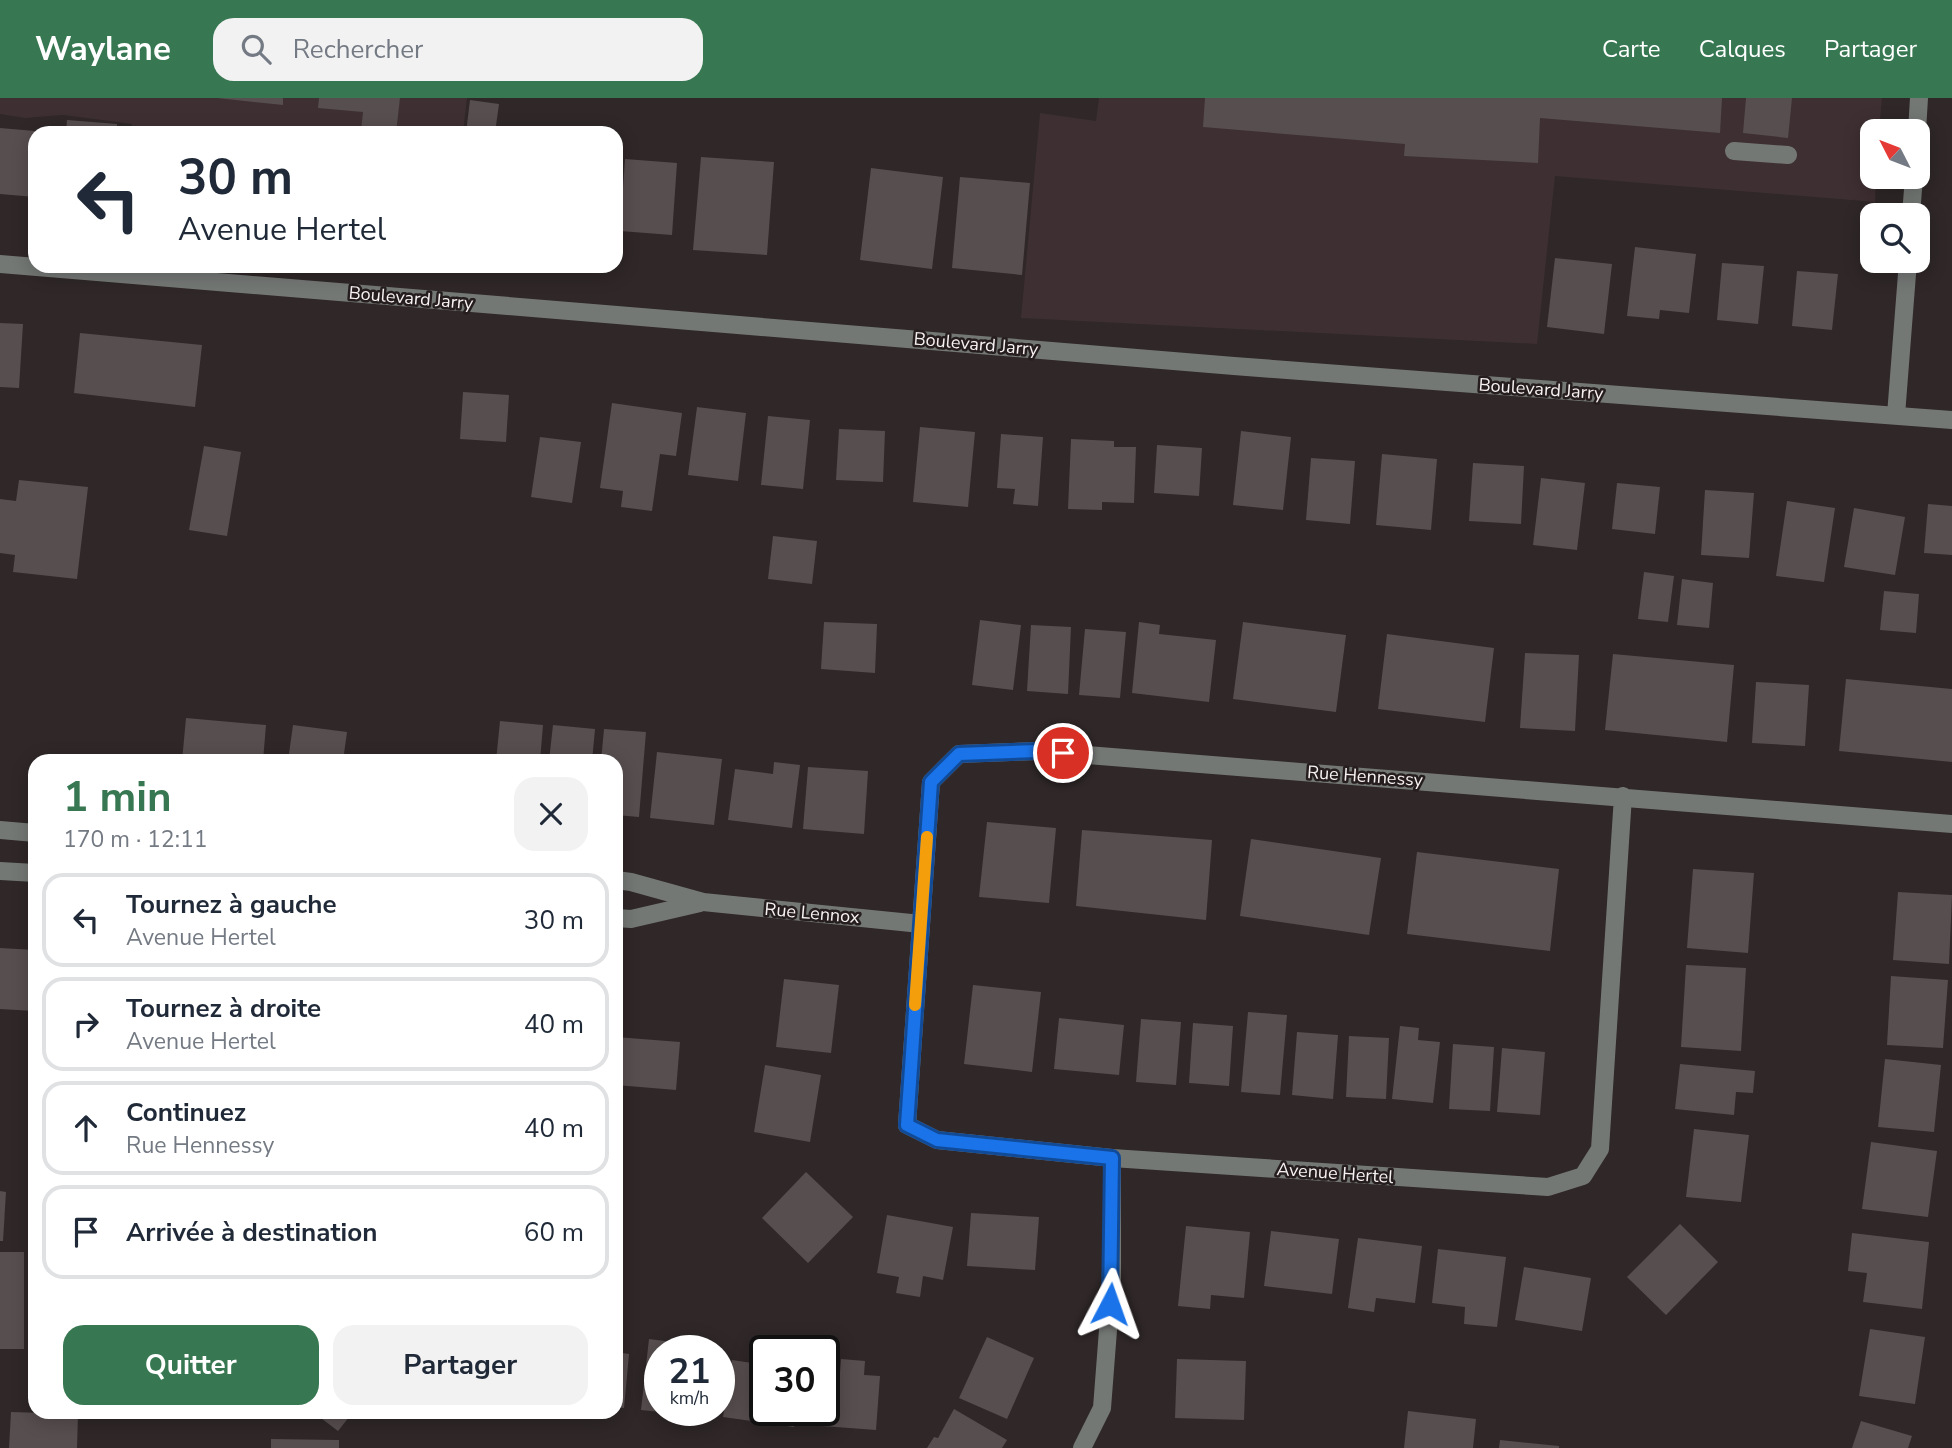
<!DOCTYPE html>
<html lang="fr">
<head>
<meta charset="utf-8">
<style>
	:root { --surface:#fff; --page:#f2f2f3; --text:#1f2937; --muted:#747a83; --line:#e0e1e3; --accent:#377751 }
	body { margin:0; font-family:"Nunito Sans",sans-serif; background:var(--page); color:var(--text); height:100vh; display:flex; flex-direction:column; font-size:26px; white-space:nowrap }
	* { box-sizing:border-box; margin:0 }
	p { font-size:23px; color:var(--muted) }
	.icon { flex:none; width:38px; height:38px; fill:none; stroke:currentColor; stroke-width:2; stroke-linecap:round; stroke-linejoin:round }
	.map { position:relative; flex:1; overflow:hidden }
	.drawer { position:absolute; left:28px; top:656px; width:595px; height:665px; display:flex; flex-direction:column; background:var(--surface); border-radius:21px; box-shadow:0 4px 18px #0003 }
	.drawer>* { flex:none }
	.hud { position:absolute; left:28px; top:28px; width:595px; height:147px; border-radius:21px; box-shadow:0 4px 18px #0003; background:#fff; color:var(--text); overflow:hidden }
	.needle { width:46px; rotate:312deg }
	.tools { position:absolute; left:1860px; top:21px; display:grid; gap:14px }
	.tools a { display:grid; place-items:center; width:70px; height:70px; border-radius:14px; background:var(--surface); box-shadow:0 4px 18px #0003; font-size:35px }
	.speed { position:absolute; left:644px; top:1237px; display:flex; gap:14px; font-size:35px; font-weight:700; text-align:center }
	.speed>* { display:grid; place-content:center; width:91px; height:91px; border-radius:50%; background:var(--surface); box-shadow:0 4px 18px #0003; line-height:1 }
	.speed small { font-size:18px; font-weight:400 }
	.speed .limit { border:4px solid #111; border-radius:10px; background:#fff; color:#111 }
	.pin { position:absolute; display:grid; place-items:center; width:60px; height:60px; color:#fff; margin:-30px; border:4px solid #fff; border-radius:50%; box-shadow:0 2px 7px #0007 }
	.me { position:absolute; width:77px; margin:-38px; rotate:4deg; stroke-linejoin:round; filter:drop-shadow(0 0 5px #0008) }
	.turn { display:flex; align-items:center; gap:24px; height:147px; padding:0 35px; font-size:32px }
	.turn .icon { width:91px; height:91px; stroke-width:2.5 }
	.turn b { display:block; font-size:49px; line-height:60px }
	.round { display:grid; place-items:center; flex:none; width:74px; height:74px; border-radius:21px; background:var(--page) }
	.summary { display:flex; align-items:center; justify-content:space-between; height:119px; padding:0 35px }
	h1 { font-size:42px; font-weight:700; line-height:52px; color:var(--accent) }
	.cta { display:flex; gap:14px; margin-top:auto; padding:14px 35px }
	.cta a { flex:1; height:80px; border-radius:21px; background:var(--accent); color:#fff; font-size:28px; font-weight:700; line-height:80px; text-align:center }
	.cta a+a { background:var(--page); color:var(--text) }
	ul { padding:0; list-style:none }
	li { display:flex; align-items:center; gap:21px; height:94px; margin:0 14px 10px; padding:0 21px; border:4px solid var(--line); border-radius:21px }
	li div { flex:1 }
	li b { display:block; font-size:26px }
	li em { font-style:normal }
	header { display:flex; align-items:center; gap:42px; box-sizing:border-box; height:98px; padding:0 35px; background:var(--accent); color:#fff }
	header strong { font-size:33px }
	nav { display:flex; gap:38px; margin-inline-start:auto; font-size:24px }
	.search { width:490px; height:63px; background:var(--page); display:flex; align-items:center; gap:18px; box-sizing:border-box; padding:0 24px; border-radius:21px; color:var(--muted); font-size:26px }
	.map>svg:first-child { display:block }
</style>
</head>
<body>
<header>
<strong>Waylane</strong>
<div class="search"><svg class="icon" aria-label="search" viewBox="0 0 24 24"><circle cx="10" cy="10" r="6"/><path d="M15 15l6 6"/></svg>Rechercher</div>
<nav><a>Carte</a><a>Calques</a><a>Partager</a></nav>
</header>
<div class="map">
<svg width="1952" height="1350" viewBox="0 0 1952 1350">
	<rect width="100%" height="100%" fill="#2f2728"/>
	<!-- built -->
	<g fill="#3e2f32">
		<path d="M0,0H467L463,35H132V26L63,17L25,20L0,16Z"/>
		<path d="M1099,0H1882L1879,33H1872V79H1876L1875,104L1555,78L1537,246L1021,220L1040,15L1096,23Z"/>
	</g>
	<!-- building -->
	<g fill="#574e4f">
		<path d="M217,0H283V7Z"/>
		<path d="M319,0H400L396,35L361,34L363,14L318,10Z"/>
		<path d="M1205,0H1722L1720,35L1540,20L1538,65L1404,58L1405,46L1203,29Z"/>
		<path d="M1746,0H1792L1788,40L1743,35Z"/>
		<path d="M470,2L499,6L495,35H466Z"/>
		<path d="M67,22L117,26V35H66Z"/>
		<path d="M0,30L35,33V99L0,96Z"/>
		<path d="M701,59L774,64L767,157L693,152Z"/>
		<path d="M625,61L677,65L672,137L620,133Z"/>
		<path d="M871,70L943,79L932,171L860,162Z"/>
		<path d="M960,79L1030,85L1022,177L952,170Z"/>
		<path d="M1635,149L1696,156L1689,215L1660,212L1659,221L1627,218Z"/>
		<path d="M1555,160L1612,166L1604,236L1547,229Z"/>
		<path d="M1722,165L1764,168L1758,226L1717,222Z"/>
		<path d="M1797,173L1838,176L1832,232L1792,228Z"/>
		<path d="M0,225L23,226L19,290L0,289Z"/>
		<path d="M80,235L202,247L195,309L74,295Z"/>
		<path d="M463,294L509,297L506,344L460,341Z"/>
		<path d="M612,305L682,315L676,358L660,356L652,413L621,409L623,393L600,390Z"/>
		<path d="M697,309L746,315L738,383L688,377Z"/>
		<path d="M768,318L810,322L803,391L761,387Z"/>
		<path d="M920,329L975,334L968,409L913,404Z"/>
		<path d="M839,331L885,333L883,384L836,382Z"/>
		<path d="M1241,333L1291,339L1283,412L1233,407Z"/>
		<path d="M1001,336L1043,339L1038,408L1013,406L1015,391L997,390Z"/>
		<path d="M540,339L581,344L572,405L531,399Z"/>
		<path d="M1071,341L1114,343V349H1136L1134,405L1102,404V412L1068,411Z"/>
		<path d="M1157,347L1202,350L1199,398L1154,395Z"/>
		<path d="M204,348L241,354L227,438L189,432Z"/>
		<path d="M1382,356L1437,361L1431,432L1376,427Z"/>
		<path d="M1311,360L1355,363L1350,426L1306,422Z"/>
		<path d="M1473,365L1524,368L1521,426L1469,423Z"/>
		<path d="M1541,380L1585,385L1577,452L1533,447Z"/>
		<path d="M19,382L88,389L77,481L13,474L15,457L0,455V401L16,403Z"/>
		<path d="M1617,385L1660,389L1655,436L1612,431Z"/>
		<path d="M1705,392L1754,395L1749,460L1701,457Z"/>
		<path d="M1787,403L1835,410L1824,484L1776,478Z"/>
		<path d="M1928,406L1952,408V457L1924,455Z"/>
		<path d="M1854,410L1905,419L1895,477L1844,469Z"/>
		<path d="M773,438L817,443L812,486L768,481Z"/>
		<path d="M1644,474L1674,478L1668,524L1638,521Z"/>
		<path d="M1682,481L1713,485L1709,530L1677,527Z"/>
		<path d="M1884,493L1919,496L1916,535L1880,532Z"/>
		<path d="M980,522L1021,527L1013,592L972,587Z"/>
		<path d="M824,524L877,526L875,575L821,571Z"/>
		<path d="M1139,524L1160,527L1159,536L1216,542L1209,604L1132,595Z"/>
		<path d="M1243,524L1346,537L1336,614L1233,601Z"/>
		<path d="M1031,527L1071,529L1068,596L1027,593Z"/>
		<path d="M1085,531L1126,534L1120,600L1079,597Z"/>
		<path d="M1387,536L1494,550L1485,624L1378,611Z"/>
		<path d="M1525,555L1579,557L1575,633L1520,630Z"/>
		<path d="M1613,556L1734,567L1727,644L1605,632Z"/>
		<path d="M1846,581L1952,591V664L1839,653Z"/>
		<path d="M1756,584L1809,587L1805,648L1752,645Z"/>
		<path d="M186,620L266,627L263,663H182Z"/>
		<path d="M500,623L543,627L540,663H496Z"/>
		<path d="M293,627L347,634L343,663H288Z"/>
		<path d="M553,627L595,631L592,663H549Z"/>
		<path d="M604,631L646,634L639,719L616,717V663H601Z"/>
		<path d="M657,654L722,661L714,727L650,720Z"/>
		<path d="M409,658L454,661V663H409Z"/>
		<path d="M774,664L800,667L792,730L728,722L735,671L773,676Z"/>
		<path d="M808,669L868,673L864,736L803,731Z"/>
		<path d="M987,724L1056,730L1049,805L979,799Z"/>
		<path d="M1082,732L1212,742L1206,822L1076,808Z"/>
		<path d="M1251,741L1381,760L1369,837L1240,818Z"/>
		<path d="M1417,754L1559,771L1550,853L1407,836Z"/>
		<path d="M1693,771L1754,775L1748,855L1687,850Z"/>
		<path d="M1898,794L1952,797L1949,866L1893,862Z"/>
		<path d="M0,850L35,852L34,913L0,911Z"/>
		<path d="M1686,867L1746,870L1741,953L1681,949Z"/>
		<path d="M1891,878L1948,882L1943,950L1887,947Z"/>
		<path d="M784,881L839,887L831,955L776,949Z"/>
		<path d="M973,887L1041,894L1032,974L964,966Z"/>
		<path d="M1248,914L1287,917L1280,997L1241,994Z"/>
		<path d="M1059,920L1124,927L1119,977L1054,971Z"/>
		<path d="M1141,921L1181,924L1176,987L1136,984Z"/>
		<path d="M1193,925L1233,928L1229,988L1189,985Z"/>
		<path d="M1400,928L1419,930L1418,942L1440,944L1433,1005L1392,1001Z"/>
		<path d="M1297,934L1338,937L1333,1001L1292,997Z"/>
		<path d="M1349,938L1389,940L1386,1001L1346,999Z"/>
		<path d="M616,939L680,944L676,992L616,987Z"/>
		<path d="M1453,946L1494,949L1490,1013L1449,1011Z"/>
		<path d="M1502,950L1545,954L1540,1017L1497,1014Z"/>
		<path d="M1885,961L1941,967L1934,1034L1878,1029Z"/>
		<path d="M1680,966L1755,973L1753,995L1736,994L1734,1017L1675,1011Z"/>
		<path d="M765,967L821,977L810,1044L754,1034Z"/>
		<path d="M1694,1031L1749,1037L1741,1104L1686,1099Z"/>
		<path d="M1871,1044L1937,1053L1928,1119L1862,1111Z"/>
		<path d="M806,1074L853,1119L808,1165L762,1120Z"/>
		<path d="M0,1093L6,1094L3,1143H0Z"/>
		<path d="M971,1115L1039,1119L1035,1172L967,1168Z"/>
		<path d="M887,1117L953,1129L943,1182L923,1178L920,1199L896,1195L899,1179L877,1175Z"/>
		<path d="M1680,1126L1718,1164L1666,1217L1627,1179Z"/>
		<path d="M1186,1128L1250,1134L1244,1200L1211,1197L1210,1211L1178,1208Z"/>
		<path d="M1271,1133L1339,1141L1332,1196L1264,1188Z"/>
		<path d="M1852,1135L1929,1144L1922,1211L1863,1204L1867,1175L1848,1173Z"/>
		<path d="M1358,1140L1422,1148L1415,1205L1376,1200L1374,1214L1348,1210Z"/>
		<path d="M1438,1151L1506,1159L1497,1229L1464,1226L1465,1209L1432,1205Z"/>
		<rect x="0" y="1154" width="24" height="97"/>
		<path d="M1524,1169L1591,1180L1582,1233L1515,1222Z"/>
		<path d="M1870,1231L1925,1239L1915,1306L1859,1298Z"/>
		<path d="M987,1239L1034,1260L1007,1321L959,1300Z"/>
		<path d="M649,1241L680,1245L679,1253H660V1314L641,1312Z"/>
		<path d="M616,1254L629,1256L624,1310L616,1309Z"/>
		<path d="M841,1261L865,1263L864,1277L880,1278L876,1332L809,1327L810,1312H824V1274L840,1275Z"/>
		<path d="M1177,1261L1246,1263L1244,1322L1175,1320Z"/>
		<path d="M732,1262L765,1267V1312H796L794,1329L723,1319Z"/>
		<path d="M954,1311L1007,1342L1002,1350H927L934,1339L938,1340Z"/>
		<path d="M663,1312H708L707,1319Z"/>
		<path d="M1408,1313L1476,1321L1473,1350H1404Z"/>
		<path d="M11,1314L78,1316L77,1350H9Z"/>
		<path d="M313,1314H353L338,1333Z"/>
		<path d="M1861,1323L1912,1338L1908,1350H1852Z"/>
		<path d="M271,1341L339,1342V1350H271Z"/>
		<path d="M1500,1342L1559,1348V1350H1499Z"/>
	</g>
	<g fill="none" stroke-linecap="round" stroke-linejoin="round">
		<!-- minor -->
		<g stroke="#747875" stroke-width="18">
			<path d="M1917,33L1919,0"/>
			<path d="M1734,53L1788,57"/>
			<path d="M1911,117L1914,79"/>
			<path d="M0,166L1234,268L1952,322"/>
			<path d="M1896,317L1908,163"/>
			<path d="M1623,698L1600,1051L1583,1078L1548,1089L1112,1060L937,1042L907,1027L931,684L959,656L1037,653L1952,726"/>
			<path d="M0,732L35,735"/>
			<path d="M0,773L35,775"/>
			<path d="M616,782L631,784L703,804L921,826"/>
			<path d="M616,820L631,821L700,805"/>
			<path d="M1082,1350L1102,1310L1112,1180V1060"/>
		</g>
	</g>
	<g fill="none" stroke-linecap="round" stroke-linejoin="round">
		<!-- route casing -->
		<g stroke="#114b97" stroke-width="18">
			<path id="route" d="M1063,655L1037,653L959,656L931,684L907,1027L937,1042L1112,1060L1110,1206"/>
		</g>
		<!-- route -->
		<use href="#route" stroke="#1a73e8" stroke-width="12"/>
		<!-- slow -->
		<path stroke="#f59e0b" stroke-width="12" d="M915,907L927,739"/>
	</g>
	<g text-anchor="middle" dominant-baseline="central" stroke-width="5" stroke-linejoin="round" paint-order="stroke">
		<!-- street labels -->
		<g font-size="18" fill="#f6f1f2" stroke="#251d1e">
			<text transform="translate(411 200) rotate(5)">Boulevard Jarry</text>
			<text transform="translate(976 246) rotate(5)">Boulevard Jarry</text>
			<text transform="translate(1541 291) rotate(4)">Boulevard Jarry</text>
			<text transform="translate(1365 678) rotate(4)">Rue Hennessy</text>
			<text transform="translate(812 815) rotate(5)">Rue Lennox</text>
			<text transform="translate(1335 1075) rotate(4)">Avenue Hertel</text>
		</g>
	</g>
</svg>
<div class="tools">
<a><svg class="needle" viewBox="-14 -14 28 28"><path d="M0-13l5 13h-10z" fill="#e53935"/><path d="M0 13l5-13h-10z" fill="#747a83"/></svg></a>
<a><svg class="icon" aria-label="search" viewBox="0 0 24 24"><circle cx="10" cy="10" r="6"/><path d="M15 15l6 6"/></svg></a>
</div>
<div class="speed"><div>21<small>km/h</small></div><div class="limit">30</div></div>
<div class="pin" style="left:1063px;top:655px;background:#d93025"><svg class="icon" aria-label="arrive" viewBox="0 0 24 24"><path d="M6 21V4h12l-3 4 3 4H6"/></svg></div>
<svg class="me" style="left:1110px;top:1206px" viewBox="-20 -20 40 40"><path d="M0-17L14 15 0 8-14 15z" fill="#1a73e8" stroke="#fff" stroke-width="4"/></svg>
<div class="hud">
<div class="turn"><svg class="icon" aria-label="left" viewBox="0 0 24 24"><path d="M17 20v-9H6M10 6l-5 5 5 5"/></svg><div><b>30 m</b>Avenue Hertel</div></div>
</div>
<section class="drawer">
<div class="summary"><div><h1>1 min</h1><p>170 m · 12:11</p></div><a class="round"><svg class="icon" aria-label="close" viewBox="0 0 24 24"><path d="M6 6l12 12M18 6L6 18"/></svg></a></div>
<ul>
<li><svg class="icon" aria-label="left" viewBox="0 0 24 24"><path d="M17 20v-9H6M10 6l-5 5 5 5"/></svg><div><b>Tournez à gauche</b><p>Avenue Hertel</p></div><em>30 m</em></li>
<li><svg class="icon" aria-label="right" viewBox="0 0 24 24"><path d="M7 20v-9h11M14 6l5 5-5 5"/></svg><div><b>Tournez à droite</b><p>Avenue Hertel</p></div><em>40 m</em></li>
<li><svg class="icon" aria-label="ahead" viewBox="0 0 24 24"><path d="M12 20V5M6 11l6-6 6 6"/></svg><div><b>Continuez</b><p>Rue Hennessy</p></div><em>40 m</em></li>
<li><svg class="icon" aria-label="arrive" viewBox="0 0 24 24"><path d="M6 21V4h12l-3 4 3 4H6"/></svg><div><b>Arrivée à destination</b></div><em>60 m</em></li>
</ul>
<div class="cta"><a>Quitter</a><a>Partager</a></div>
</section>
</div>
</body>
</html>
